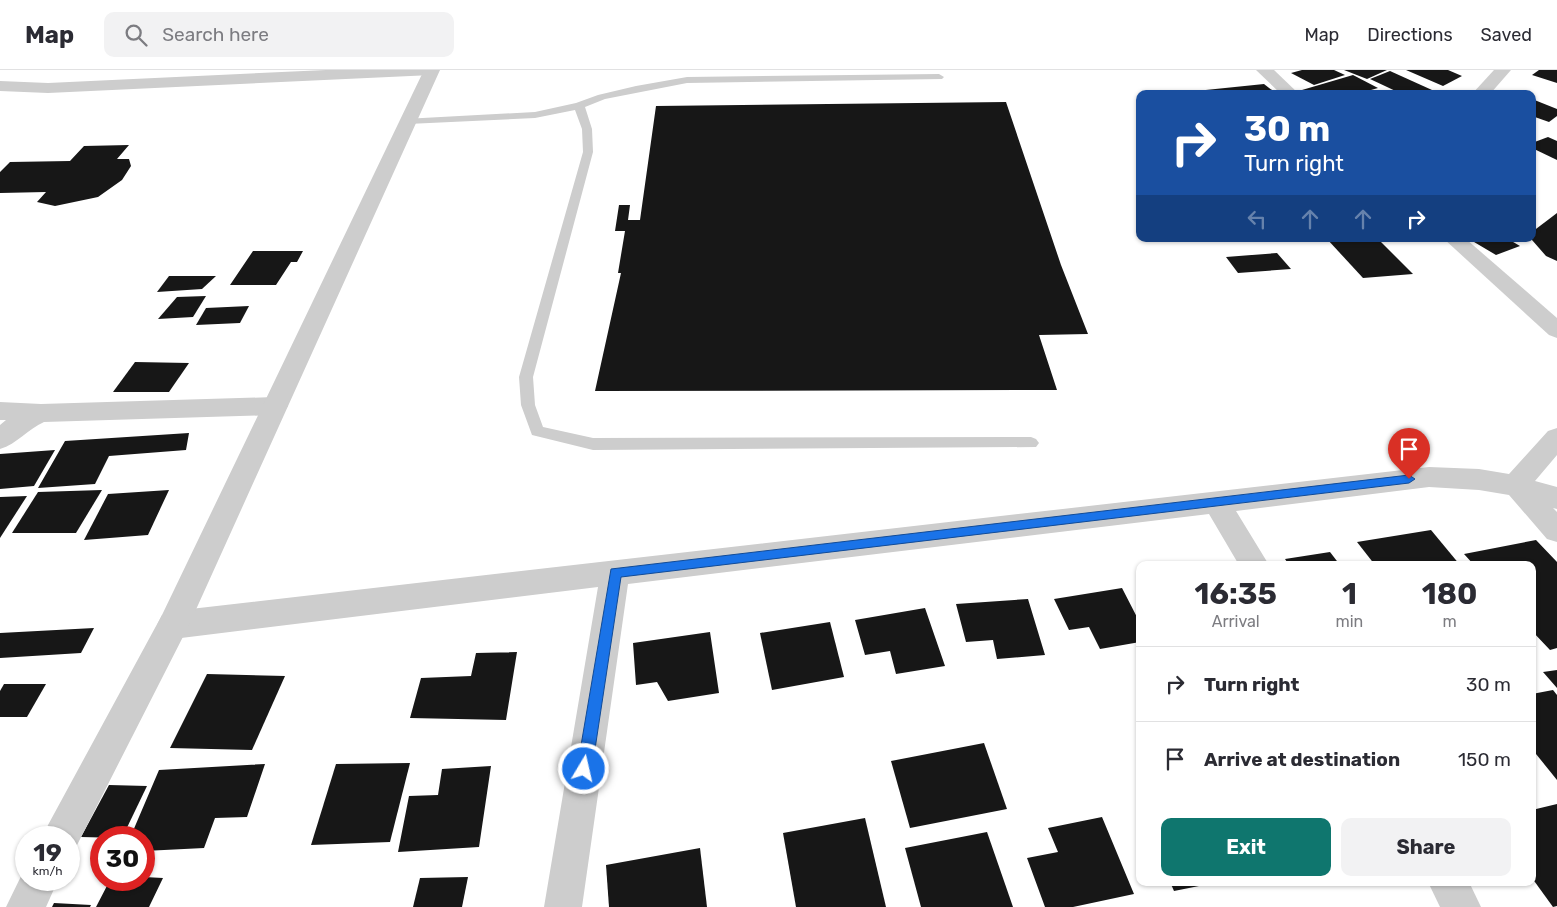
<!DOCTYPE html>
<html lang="en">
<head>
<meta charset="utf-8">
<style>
	:root { --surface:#fff; --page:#f2f2f3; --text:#2b2b33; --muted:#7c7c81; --line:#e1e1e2; --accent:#0f766e }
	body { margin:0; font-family:Rubik,sans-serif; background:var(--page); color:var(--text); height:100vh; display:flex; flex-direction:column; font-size:19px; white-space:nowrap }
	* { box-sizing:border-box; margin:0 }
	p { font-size:16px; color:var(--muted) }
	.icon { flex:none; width:28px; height:28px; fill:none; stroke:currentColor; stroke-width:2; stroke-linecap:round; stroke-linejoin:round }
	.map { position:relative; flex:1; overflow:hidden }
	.side { position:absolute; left:1136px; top:491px; width:400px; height:325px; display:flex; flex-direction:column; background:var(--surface); border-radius:10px; box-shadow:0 1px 4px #0004 }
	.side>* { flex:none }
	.hud { position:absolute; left:1136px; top:20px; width:400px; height:152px; border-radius:10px; box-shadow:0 1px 4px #0004; background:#1a4fa0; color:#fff; overflow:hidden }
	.speed { position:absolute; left:15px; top:756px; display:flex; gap:10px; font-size:25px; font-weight:700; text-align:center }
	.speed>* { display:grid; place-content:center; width:65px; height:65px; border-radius:50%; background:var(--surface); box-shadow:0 1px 4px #0004; line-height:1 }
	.speed small { font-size:12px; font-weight:400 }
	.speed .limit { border:8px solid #d22; background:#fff; color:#111 }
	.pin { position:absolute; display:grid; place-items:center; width:42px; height:42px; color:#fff; margin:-51px -21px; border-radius:50% 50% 50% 0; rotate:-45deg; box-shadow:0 0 5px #0007 }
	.pin .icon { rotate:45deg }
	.me { position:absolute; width:55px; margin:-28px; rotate:9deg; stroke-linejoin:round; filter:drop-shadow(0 0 4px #0008) }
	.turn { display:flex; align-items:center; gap:18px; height:105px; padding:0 25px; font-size:22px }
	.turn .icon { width:65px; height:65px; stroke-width:2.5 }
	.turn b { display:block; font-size:35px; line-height:42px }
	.lanes { display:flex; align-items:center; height:48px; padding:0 25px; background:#0003; justify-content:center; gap:25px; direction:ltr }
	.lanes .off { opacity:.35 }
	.eta { display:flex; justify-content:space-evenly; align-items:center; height:85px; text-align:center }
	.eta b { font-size:30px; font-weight:700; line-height:35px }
	.button { display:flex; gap:10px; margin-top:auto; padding:10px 25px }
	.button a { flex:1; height:58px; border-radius:10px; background:var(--accent); color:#fff; font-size:20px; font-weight:700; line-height:58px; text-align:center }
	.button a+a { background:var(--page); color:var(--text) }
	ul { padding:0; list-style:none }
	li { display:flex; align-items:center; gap:15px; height:75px; padding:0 25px; border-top:1px solid var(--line) }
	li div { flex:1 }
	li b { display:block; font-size:19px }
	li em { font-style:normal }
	header { display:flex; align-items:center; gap:30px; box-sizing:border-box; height:70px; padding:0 25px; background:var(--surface); border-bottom:1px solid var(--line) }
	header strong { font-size:24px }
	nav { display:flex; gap:28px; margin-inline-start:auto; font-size:18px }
	.search { width:350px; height:45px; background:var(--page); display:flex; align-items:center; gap:12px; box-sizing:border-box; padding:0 18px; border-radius:10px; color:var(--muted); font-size:19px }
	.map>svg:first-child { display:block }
</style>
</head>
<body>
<header>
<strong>Map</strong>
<div class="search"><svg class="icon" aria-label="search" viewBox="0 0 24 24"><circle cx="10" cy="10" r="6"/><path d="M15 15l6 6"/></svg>Search here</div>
<nav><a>Map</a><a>Directions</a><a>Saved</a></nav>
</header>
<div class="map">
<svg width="1557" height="837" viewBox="0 0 1557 837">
	<rect width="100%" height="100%" fill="#fff"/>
	<!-- building -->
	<g fill="#171717">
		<path d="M1302,0H1334L1345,5L1314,15L1291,3Z"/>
		<path d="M1344,0H1387L1367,9Z"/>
		<path d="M1406,0H1448L1462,6L1443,16Z"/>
		<path d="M1539,0H1557V13L1532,5Z"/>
		<path d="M1390,1L1432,20L1423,24H1402L1370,9Z"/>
		<path d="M1353,5L1378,18L1357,24H1309L1302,20Z"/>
		<path d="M1264,14L1277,24H1199L1196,21Z"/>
		<path d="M1532,29L1557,39V46L1549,52L1532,46Z"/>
		<path d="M1006,32L1061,195L1088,264L1039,265L1057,320L595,321L621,203H618L625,161H615L619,135H630L628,150H640L656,36Z"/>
		<path d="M1548,67L1557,71V90L1532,78V73Z"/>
		<path d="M129,75L117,89H129L131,96L122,110L98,127L55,136L37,132L46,122L0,123V102L10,92L70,91L84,76Z"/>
		<path d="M1557,143V191L1546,186L1532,170V162Z"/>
		<path d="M1327,169H1378L1413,204L1363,208Z"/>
		<path d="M1469,169H1508L1520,176L1496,185Z"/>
		<path d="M253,181H303L297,192H291L276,215H230Z"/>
		<path d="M1277,183L1291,199L1238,203L1226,187Z"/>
		<path d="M169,206H216L202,219L157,222Z"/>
		<path d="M206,226L193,247L158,249L177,227Z"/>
		<path d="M249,236L240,253L196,255L206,238Z"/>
		<path d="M135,292L189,293L169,322H113Z"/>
		<path d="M189,363L186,380L109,386L95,414L38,418L65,371Z"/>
		<path d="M55,380L34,416L0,419V384Z"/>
		<path d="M102,420L76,463H12L38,422Z"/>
		<path d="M169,420L148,465L84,470L108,424Z"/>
		<path d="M27,426L0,468V427Z"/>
		<path d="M1431,460L1460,495H1375L1357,472Z"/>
		<path d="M1536,470L1557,492V578L1550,580L1532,561V495H1474L1464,484Z"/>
		<path d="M1330,482L1340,495H1289L1285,489Z"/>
		<path d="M1122,518L1140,553V572L1100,579L1089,557L1069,560L1054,529Z"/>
		<path d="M1028,529L1045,585L997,589L993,570L966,572L956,534Z"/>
		<path d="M925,538L945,596L896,604L890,581L865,585L855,550Z"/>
		<path d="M830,552L844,607L772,620L760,563Z"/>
		<path d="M94,558L81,583L0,588V563Z"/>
		<path d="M710,562L719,623L668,631L657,612L636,615L633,573Z"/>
		<path d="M517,582L506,650L410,648L421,608L471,606L476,583Z"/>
		<path d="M1557,600V618L1543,602Z"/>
		<path d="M207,604L285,606L252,680L170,678Z"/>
		<path d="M4,614H46L27,647H0V621Z"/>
		<path d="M1553,620L1557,625V710L1532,679V624Z"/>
		<path d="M984,673L1007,739L910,758L891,691Z"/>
		<path d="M410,693L390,772L311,775L336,694Z"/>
		<path d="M265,694L247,747L215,748L204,778L144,781V768H130L159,700Z"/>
		<path d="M491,696L479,777L398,782L409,726L438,725L442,699Z"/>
		<path d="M109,715L147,716L122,768L81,767Z"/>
		<path d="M1557,734V836L1553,837L1532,808V740Z"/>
		<path d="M1102,747L1134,824L1073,837H1045L1027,788L1058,782L1048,758Z"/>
		<path d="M865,748L886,837H796L783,763Z"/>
		<path d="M987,762L1013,837H921L905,778Z"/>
		<path d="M700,778L707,837H609L606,795Z"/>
		<path d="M144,807L163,808L149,837H96L110,810H144Z"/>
		<path d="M468,807L462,837H413L420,808Z"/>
		<path d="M1170,812H1214V813L1174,821Z"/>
		<path d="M54,833L91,835L90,837H52Z"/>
	</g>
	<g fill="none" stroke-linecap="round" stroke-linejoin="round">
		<!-- service -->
		<path fill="#cdcdcd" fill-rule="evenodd" d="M939,4L944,7L942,9L687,13L605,29L585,37L592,59L593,82L533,307L535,335L543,357L593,368L1031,367L1036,369L1039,373L1036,377L593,380L532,365L521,335L519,307L583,82L582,59L575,40L535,48L408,54L403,51L404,49L535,42L576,33L598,25L636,16L687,7Z"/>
		<!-- minor -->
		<g fill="#cdcdcd" fill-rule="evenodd">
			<path d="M326,0H440L432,5L48,23L0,21V11L48,13Z"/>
			<path d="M1256,0H1274L1299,24H1281Z"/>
			<path d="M1494,0H1511L1490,24H1472Z"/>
			<path d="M1444,169H1466L1557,248V268L1549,265Z"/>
			<path d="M275,327L284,330L288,336L284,342L275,345L44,352C28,359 17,374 0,379V355L6,350H0V332L41,334Z"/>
			<path d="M1557,358V385L1535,411L1557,417V439L1553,438L1557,442V472L1547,469L1509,425L1479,420L1429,417L1236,441L1269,495H1239L1209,444L628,514L582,837H544L598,517L173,569L162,565L157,555L162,545L173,541L1429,397L1479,399L1509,404L1548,361Z"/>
			<path d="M1428,812H1469L1481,837H1440Z"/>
		</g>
		<!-- tertiary -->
		<g fill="#cdcdcd" fill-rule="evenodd">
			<path d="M424,0H440L189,555L74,781L69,783V768H43L48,755L162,545Z"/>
			<path d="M26,796V810H58L46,837H6Z"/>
		</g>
	</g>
	<!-- route -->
	<path fill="#1a73e8" stroke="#114b97" d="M1409,405L1415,409L1409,413L621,507L592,699L590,704L584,706L579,704L577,699L611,499Z"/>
</svg>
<div class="speed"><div>19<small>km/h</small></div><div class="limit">30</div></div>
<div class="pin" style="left:1409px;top:409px;background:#d93025"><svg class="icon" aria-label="arrive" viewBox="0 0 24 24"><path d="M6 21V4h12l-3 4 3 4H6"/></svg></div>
<svg class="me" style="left:584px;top:699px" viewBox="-20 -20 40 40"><circle r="17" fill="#1a73e8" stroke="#fff" stroke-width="3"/><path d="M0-11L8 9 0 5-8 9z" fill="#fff"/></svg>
<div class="hud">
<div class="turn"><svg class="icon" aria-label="right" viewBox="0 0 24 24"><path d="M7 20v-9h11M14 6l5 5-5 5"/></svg><div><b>30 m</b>Turn right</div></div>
<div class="lanes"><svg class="icon off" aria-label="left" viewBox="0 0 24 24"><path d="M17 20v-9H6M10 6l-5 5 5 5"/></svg><svg class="icon off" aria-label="ahead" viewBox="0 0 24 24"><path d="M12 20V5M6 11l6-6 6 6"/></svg><svg class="icon off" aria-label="ahead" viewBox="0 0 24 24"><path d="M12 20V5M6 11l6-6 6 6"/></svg><svg class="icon" aria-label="right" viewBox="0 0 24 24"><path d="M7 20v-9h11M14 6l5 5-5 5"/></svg></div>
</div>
<section class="side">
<div class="eta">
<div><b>16:35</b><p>Arrival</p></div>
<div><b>1</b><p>min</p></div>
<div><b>180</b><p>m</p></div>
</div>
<ul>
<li><svg class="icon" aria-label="right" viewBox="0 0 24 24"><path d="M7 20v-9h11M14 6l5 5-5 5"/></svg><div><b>Turn right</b></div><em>30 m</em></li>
<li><svg class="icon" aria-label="arrive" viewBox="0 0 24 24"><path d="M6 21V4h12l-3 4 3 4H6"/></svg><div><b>Arrive at destination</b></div><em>150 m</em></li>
</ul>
<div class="button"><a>Exit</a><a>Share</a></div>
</section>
</div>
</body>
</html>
